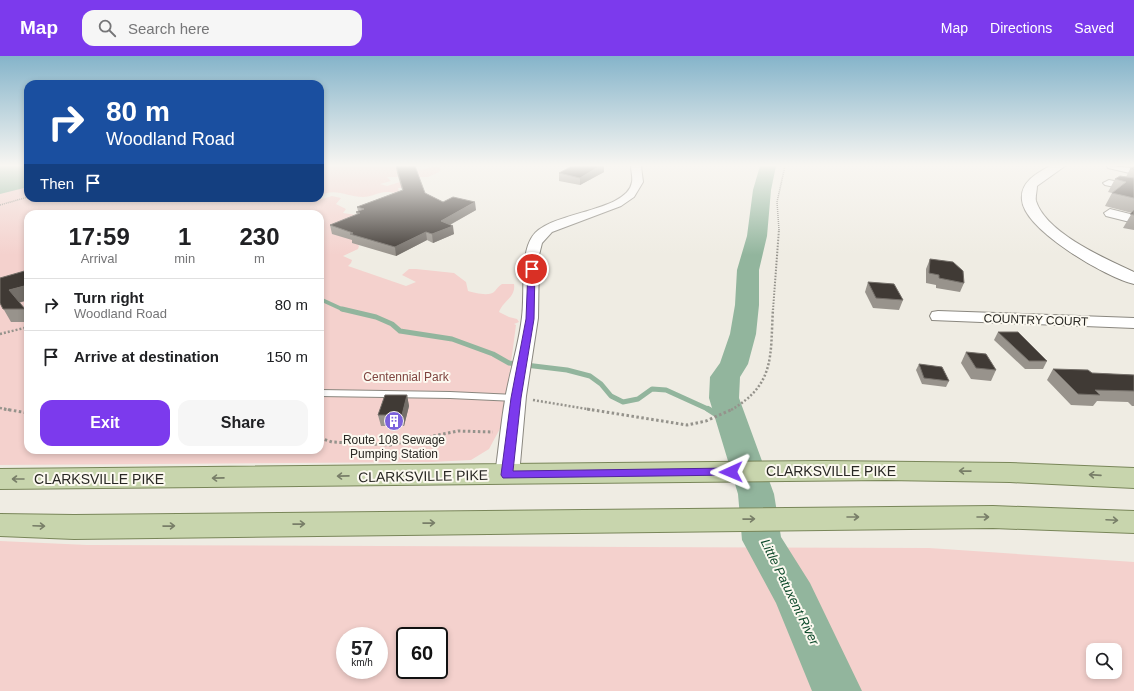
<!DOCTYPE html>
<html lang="en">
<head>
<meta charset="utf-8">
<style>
	:root { --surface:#fff; --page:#f6f6f6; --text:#202124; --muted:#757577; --line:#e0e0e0; --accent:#7c3aed }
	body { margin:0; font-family:Arial,sans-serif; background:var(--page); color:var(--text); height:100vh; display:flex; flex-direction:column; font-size:15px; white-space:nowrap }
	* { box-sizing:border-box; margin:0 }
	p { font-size:13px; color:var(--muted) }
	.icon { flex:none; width:22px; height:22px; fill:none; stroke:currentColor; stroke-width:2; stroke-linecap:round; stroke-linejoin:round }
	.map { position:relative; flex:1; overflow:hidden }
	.details { position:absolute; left:24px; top:154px; width:300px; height:244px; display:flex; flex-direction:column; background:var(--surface); border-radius:12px; box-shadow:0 2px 6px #0003 }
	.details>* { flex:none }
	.hud { position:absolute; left:24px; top:24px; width:300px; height:122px; border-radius:12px; box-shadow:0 2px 6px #0003; background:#1a4fa0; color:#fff; overflow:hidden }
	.fabs { position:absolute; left:1086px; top:587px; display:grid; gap:8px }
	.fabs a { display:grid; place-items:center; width:36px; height:36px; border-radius:8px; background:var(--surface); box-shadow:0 2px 6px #0003; font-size:20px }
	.speed { position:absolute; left:336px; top:571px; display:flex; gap:8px; font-size:20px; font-weight:700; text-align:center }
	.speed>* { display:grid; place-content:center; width:52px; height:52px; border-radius:50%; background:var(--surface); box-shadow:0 2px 6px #0003; line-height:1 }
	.speed small { font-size:10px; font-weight:400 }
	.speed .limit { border:2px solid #111; border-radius:6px; background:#fff; color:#111 }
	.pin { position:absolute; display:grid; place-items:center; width:34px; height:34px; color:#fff; margin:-17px; border:2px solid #fff; border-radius:50%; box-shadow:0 1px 4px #0007 }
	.me { position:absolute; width:44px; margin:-22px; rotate:269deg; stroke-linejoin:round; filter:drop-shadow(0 0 3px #0008) }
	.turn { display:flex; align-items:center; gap:14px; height:84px; padding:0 16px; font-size:18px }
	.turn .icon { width:52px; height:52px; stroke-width:2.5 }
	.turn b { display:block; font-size:28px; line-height:34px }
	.then { display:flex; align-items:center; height:38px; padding:0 16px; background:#0003; gap:8px; font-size:15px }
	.eta { display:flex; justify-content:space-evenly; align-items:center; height:68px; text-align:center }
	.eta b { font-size:24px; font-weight:800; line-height:28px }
	.action { display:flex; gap:8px; margin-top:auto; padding:8px 16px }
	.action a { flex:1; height:46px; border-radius:12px; background:var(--accent); color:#fff; font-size:16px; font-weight:800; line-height:46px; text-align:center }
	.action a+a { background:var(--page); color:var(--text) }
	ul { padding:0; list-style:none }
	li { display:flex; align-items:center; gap:12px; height:52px; padding:0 16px; border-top:1px solid var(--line) }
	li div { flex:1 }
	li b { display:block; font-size:15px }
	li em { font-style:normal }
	header { display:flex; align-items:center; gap:24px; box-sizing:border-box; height:56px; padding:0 20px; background:var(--accent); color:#fff }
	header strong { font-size:19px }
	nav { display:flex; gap:22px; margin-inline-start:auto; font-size:14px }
	.search { width:280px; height:36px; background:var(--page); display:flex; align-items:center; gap:10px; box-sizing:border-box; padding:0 14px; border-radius:12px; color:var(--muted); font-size:15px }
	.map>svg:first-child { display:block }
</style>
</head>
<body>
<header>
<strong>Map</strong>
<div class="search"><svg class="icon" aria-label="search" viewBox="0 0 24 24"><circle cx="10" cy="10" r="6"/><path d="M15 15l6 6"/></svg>Search here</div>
<nav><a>Map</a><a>Directions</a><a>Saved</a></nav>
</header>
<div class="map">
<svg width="1134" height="635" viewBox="0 0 1134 635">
	<rect width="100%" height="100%" fill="#efece3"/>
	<!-- green -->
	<g fill="#f4d1cd" fill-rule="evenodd">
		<path d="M0,110H28V142L322,143L332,140L341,142L336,148L346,153L343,157L357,159V187L359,190L358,193L343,200L352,204L351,207L348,210L406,230L416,226L402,219L409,213H416L454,217L466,226L468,235C475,237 490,241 495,235C497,232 499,230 502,228H514C516,241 503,245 499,256L509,261L517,263L519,266L514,268L516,269L503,367L489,393L471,404L432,406L0,409ZM28,158H320V394H28Z"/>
		<path d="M320,110H400C417,119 424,110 440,111L441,113L439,116L428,121H387L391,125L380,128L387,130L400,126L406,132H398L399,135C394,138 392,136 387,136C379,136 371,141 363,141C348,141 334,131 320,140Z"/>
		<path d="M0,485L87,489L929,492L1134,506V635H0ZM345,580H379V614H345ZM405,580H439V614H405ZM1093,594H1115V616H1093Z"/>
	</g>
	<!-- water -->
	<path fill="#92b59d" d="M0,110H28V131L0,138Z"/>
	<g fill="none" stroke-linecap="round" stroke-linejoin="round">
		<!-- stream-far3 -->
		<path stroke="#92b59d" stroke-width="3" d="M47,157L62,158"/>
		<!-- stream-far2 -->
		<path stroke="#92b59d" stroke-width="4" d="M320,243L344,254"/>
		<!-- stream-far1 -->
		<path stroke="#92b59d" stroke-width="5" d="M342,253L376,261L392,268L400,275L452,283L493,298L509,307L567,314L590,320L601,328L611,340L623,346L638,343L652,333L666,334L710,354"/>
		<!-- stream -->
		<path stroke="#92b59d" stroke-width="6" d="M708,353L733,369"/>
		<!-- river -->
		<path fill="#92b59d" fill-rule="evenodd" d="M760,110H776L771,134L767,180L759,214V249L756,278L748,308L740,321L739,342L774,438L781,481L810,527L862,635H812L776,547L742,484L738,438L709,342L710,321L720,307L730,278L735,249L737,214L747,180L753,134Z"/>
		<!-- service casing -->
		<g stroke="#8a877f" stroke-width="2">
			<path id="service" d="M320,334L450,336L516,339L521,342L516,345L450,342L320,340Z"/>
		</g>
		<!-- minor casing -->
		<g stroke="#8a877f" stroke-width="2">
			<g id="minor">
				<path d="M631,110H641L643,126L634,141L621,150L552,176L542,187L539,199L538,262L526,340L519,419L515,425L507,427L499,425L495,419C499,392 501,365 506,338C511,312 519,287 522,261C525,238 520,199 532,181C548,155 627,157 632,126C633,121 631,115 631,110Z"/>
				<path d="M1107,110L1134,112V118L1108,112Z"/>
				<path d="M1109,124L1134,129V135L1105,129L1103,127Z"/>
				<path d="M1110,153L1134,159V167L1106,160L1104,157Z"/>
				<path d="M938,255L1134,262V272L932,264L930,260L932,256Z"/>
			</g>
		</g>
		<!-- tertiary casing -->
		<g stroke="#8a877f" stroke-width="2">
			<path id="tertiary" d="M1050,110H1065L1037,130C1037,135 1035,141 1036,145C1046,177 1106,203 1134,216V228C1107,222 1024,174 1022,144C1020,126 1037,117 1050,110Z"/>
		</g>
		<!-- primary casing -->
		<g stroke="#798659" stroke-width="2">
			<g id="primary">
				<path d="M824,405L1010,407L1134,412V432L1010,426L886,424L0,433V413Z"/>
				<path d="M993,450L1134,455V477L993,472L74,483L0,480V458L74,459Z"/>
			</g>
		</g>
		<!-- path-far3 -->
		<g stroke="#95938c" stroke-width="1.5" stroke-dasharray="1 1" stroke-linecap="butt">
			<path d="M0,149L28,141"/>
			<path d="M779,174L777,146L785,110"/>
		</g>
		<!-- path-far2 -->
		<path stroke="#95938c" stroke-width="2" stroke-dasharray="1.5 1.5" stroke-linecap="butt" d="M773,254L779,173"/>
		<!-- path-far1 -->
		<g stroke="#95938c" stroke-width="2.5" stroke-dasharray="2 2" stroke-linecap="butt">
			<path d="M0,278L28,271"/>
			<path d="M533,344L593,354"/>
			<path d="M0,352L10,354"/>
			<path d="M731,354C776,328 770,299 773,253"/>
		</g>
		<!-- path -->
		<g stroke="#95938c" stroke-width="3" stroke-dasharray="2.5 2.5" stroke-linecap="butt">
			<path d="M4,353L28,357"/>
			<path d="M587,353L687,369L706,365L733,353"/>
			<path d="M320,382L332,386L390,389L458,375L493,376"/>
		</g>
		<!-- service -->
		<use href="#service" fill="#fff" fill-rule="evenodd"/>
		<!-- minor -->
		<use href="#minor" fill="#fff" fill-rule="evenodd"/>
		<!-- tertiary -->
		<use href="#tertiary" fill="#fff" fill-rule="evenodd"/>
		<!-- primary -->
		<use href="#primary" fill="#c8d5ad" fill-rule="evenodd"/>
	</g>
	<!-- wall -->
	<g fill="#98938c">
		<path d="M396,110L425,137L443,146L476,154L450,169L454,178L433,187L427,184L396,200L352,187V184L332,178L330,169L357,159L356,156L358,155L357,151L402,134L397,117Z"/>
		<path d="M1134,110V174L1123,172L1132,157L1105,150L1112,137L1108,136L1115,123L1126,121L1130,113Z"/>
		<path d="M604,116L580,129L559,125V117Z"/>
		<path d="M930,203L964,227L960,236L936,232V229L926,227V213Z"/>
		<path d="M868,226L903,244L899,254L873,252L865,236Z"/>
		<path d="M28,244L19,247L25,253L28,259V266H11L0,247Z"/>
		<path d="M998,276L1047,305L1043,313H1025L994,284Z"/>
		<path d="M966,296L996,314L991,325L971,323L961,307Z"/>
		<path d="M919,308L949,325L946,331L922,328L916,314Z"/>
		<path d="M1053,313L1092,317L1134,319V350H1132L1128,346L1097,345L1093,350L1071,349L1047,324Z"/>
		<path d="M407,339L409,350L404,370H381L378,359Z"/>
	</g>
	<!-- shaded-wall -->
	<g fill="#746f69">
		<path d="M600,110H604V116L580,129V122Z"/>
		<path d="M475,146L476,154L442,173L441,165Z"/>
		<path d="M453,170L454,178L433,187L432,178Z"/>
		<path d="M426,176L427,184L396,200L395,191Z"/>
		<path d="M28,229V244L17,247L9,234Z"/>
		<path d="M407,339L409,350L404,370L402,359Z"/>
	</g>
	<!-- building -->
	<g fill="#403a35" stroke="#746f69">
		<path d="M396,110H415L425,137L443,146L453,141L475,146L441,165L453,170L432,178L426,176L395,191L350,178L353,177L330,169L360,157L356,156L364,153L357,151L403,134Z"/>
		<path d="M572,110H600L580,122L559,117Z"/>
		<path d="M1134,110V114L1130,113Z"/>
		<path d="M1120,120L1134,122V142L1112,137L1126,126L1115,123Z"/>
		<path d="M1134,154V159L1130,158Z"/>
		<path d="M930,203L953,206L963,215L964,227L939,222V219L929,217Z"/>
		<path d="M28,214V229L9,234L25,253H3L0,247V222Z"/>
		<path d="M868,226L894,228L903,244L876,242Z"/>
		<path d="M998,276H1018L1047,305H1029Z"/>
		<path d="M966,296L986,298L996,314L976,312Z"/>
		<path d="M919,308L942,311L949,325L924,322Z"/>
		<path d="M1053,313L1088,314L1092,317L1134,319V335L1095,334L1100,339L1078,338Z"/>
		<path d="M385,339H407L402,359H378Z"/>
	</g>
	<!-- one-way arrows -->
	<defs><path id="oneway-shaft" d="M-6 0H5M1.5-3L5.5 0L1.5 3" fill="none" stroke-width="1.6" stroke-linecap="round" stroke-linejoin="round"/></defs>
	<g stroke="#787e68">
		<use href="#oneway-shaft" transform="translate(965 415) rotate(-179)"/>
		<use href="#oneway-shaft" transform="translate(1095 419) rotate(-176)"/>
		<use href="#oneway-shaft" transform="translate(343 420) rotate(179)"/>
		<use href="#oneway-shaft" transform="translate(218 422) rotate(179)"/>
		<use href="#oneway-shaft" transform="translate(18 423) rotate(180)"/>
		<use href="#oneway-shaft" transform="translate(853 461)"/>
		<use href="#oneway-shaft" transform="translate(983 461)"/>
		<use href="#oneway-shaft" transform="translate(749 463) rotate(-1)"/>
		<use href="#oneway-shaft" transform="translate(1112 464) rotate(3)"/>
		<use href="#oneway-shaft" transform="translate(429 467) rotate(-1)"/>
		<use href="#oneway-shaft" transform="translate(299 468) rotate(-1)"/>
		<use href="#oneway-shaft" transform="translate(39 470) rotate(2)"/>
		<use href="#oneway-shaft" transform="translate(169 470) rotate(-1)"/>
	</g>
	<!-- sky -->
	<linearGradient id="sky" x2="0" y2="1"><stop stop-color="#85b4ca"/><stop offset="0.55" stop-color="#f8f6f2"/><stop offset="1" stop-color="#f8f6f2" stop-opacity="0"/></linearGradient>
	<rect width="1134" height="199" fill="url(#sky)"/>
	<!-- route -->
	<path fill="#7c3aed" stroke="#51269a" d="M532,210L535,213L534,263L521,342L513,415L731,412L735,413L736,416L735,419L503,422L501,419L511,342L526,263L528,213Z"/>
	<!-- icons -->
	<defs>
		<g id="building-disc" transform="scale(1)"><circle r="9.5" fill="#7b61dc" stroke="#fcf9f0"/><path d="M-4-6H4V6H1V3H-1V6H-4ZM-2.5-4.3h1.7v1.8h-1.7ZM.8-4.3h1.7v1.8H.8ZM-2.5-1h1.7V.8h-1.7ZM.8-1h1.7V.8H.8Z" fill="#fff"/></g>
	</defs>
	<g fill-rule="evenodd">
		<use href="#building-disc" x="394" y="365"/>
	</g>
	<g text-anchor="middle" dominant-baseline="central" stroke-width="4" stroke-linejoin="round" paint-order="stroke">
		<!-- street labels -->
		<g font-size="12" fill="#292824" stroke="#fcf9f0">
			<text transform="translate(1036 264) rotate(2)">COUNTRY COURT</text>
		</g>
		<!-- park labels -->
		<g font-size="12" fill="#7f4540" stroke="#fcf9f0">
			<text x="406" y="321">Centennial Park</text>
		</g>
		<!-- poi labels -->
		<g font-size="12" fill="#292824" stroke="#fcf9f0">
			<text x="394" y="384">Route 108 Sewage<tspan x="394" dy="14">Pumping Station</tspan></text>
		</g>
		<!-- water labels -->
		<g font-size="13" font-style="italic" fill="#0e4a2b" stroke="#fcf9f0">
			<text transform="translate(790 536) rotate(64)">Little Patuxent River</text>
		</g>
		<!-- near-street labels -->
		<g font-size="14" fill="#292824" stroke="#fcf9f0">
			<text x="831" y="415">CLARKSVILLE PIKE</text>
			<text transform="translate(423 420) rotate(-1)">CLARKSVILLE PIKE</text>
			<text x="99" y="423">CLARKSVILLE PIKE</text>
		</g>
	</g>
</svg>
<div class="fabs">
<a><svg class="icon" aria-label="search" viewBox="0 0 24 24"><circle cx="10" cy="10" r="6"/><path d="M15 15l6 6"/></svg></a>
</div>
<div class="speed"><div>57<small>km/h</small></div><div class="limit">60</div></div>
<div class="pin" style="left:532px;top:213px;background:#d93025"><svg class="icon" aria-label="arrive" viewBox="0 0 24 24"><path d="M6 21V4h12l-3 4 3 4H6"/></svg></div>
<svg class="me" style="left:731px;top:416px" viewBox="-20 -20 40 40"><path d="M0-17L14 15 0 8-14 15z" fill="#7c3aed" stroke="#fff" stroke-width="4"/></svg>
<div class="hud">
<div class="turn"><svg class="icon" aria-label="right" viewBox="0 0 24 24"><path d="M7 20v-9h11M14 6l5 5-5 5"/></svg><div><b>80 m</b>Woodland Road</div></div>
<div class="then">Then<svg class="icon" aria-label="arrive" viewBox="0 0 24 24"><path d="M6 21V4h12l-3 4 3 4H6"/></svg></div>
</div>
<section class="details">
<div class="eta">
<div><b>17:59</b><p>Arrival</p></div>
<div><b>1</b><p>min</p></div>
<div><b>230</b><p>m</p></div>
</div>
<ul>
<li><svg class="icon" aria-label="right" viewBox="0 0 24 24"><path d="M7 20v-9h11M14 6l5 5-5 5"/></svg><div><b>Turn right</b><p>Woodland Road</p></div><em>80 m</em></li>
<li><svg class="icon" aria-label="arrive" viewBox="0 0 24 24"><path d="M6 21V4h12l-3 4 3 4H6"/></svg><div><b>Arrive at destination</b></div><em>150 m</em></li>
</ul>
<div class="action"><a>Exit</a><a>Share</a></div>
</section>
</div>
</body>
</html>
